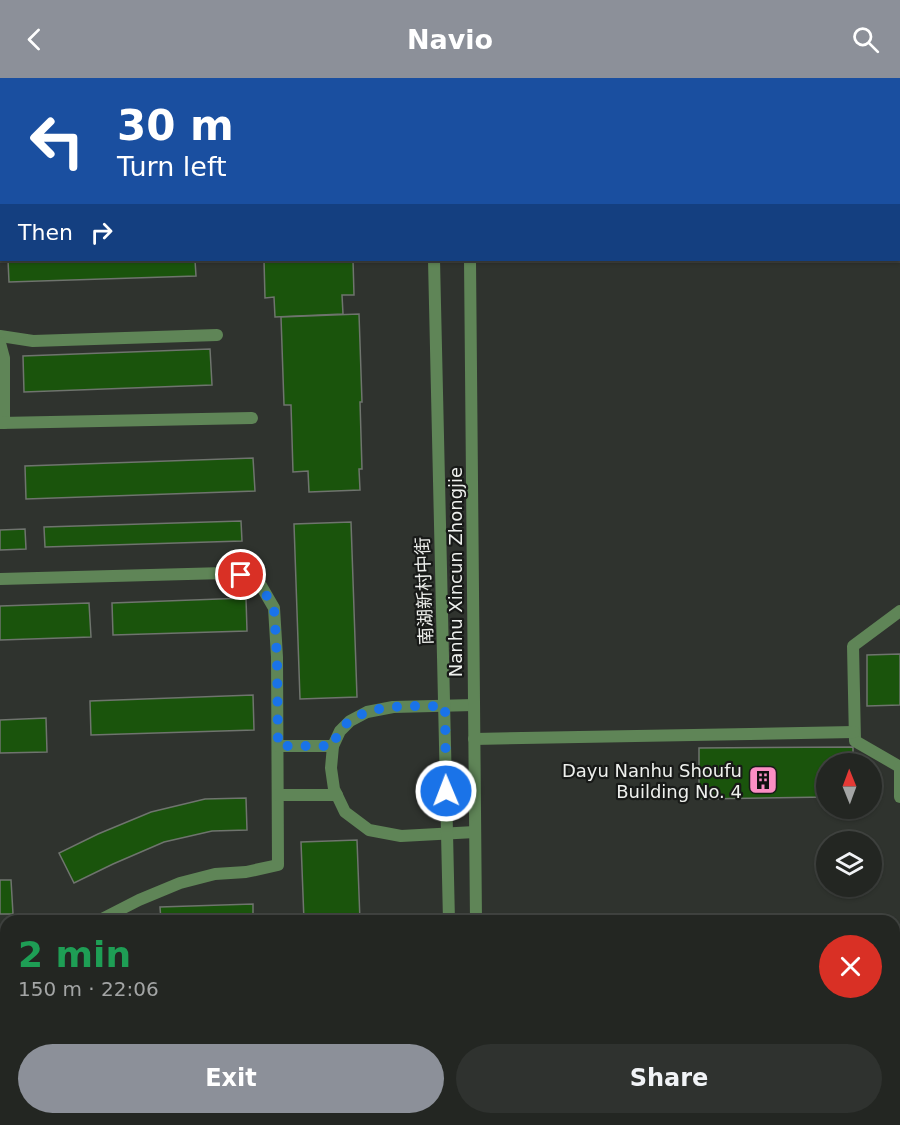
<!DOCTYPE html>
<html lang="en">
<head>
<meta charset="utf-8">
<style>
	:root { --surface:#232622; --page:#2f322f; --text:#f1f3f6; --muted:#a3a5a5; --line:#404340; --accent:#8c9099 }
	body { margin:0; font-family:"DejaVu Sans","Noto Sans SC",sans-serif; background:var(--page); color:var(--text); height:100vh; display:flex; flex-direction:column; font-size:22px; white-space:nowrap }
	* { box-sizing:border-box; margin:0 }
	p { font-size:20px; color:var(--muted) }
	.icon { flex:none; width:33px; height:33px; fill:none; stroke:currentColor; stroke-width:2; stroke-linecap:round; stroke-linejoin:round }
	.map { position:relative; flex:1; overflow:hidden }
	.details { position:absolute; left:0px; top:837px; width:900px; height:210px; display:flex; flex-direction:column; background:var(--surface); border-radius:18px 18px 0 0; box-shadow:0 2px 4px #0004,0 0 0 2px var(--line) }
	.details>* { flex:none }
	.guide { position:absolute; left:0px; top:0px; width:900px; height:183px; box-shadow:0 2px 4px #0004,0 0 0 2px var(--line); background:#1a4fa0; color:#fff; overflow:hidden }
	.needle { width:39px; rotate:359deg }
	.buttons { position:absolute; left:816px; top:675px; display:grid; gap:12px }
	.buttons a { display:grid; place-items:center; width:66px; height:66px; border-radius:50%; background:var(--surface); box-shadow:0 2px 4px #0004,0 0 0 2px var(--line); font-size:30px }
	.pin { position:absolute; display:grid; place-items:center; width:51px; height:51px; color:#fff; margin:-26px; border:3px solid #fff; border-radius:50%; box-shadow:0 2px 6px #0007 }
	.me { position:absolute; width:66px; margin:-33px; rotate:359deg; stroke-linejoin:round; filter:drop-shadow(0 0 4px #0008) }
	.turn { display:flex; align-items:center; gap:21px; height:126px; padding:0 18px; font-size:27px }
	.turn .icon { width:78px; height:78px; stroke-width:2.5 }
	.turn b { display:block; font-size:42px; line-height:51px }
	.then { display:flex; align-items:center; height:57px; padding:0 18px; background:#0003; gap:12px; font-size:22px }
	.round { display:grid; place-items:center; flex:none; width:63px; height:63px; border-radius:32px; background:var(--page) }
	.headline { display:flex; align-items:center; justify-content:space-between; height:102px; padding:0 18px }
	h1 { font-size:36px; font-weight:700; line-height:45px; color:#1e9e55 }
	.button { display:flex; gap:12px; margin-top:auto; padding:12px 18px }
	.button a { flex:1; height:69px; border-radius:36px; background:var(--accent); color:#fff; font-size:24px; font-weight:700; line-height:69px; text-align:center }
	.button a+a { background:var(--page); color:var(--text) }
	header { display:flex; justify-content:space-between; align-items:center; height:78px; padding:0 18px; background:var(--accent); color:#fff; font-size:27px; font-weight:700 }
	.map>svg:first-child { display:block }
</style>
</head>
<body>
<header><svg class="icon" aria-label="back" viewBox="0 0 24 24"><path d="M15 5l-7 7 7 7"/></svg>Navio<svg class="icon" aria-label="search" viewBox="0 0 24 24"><circle cx="10" cy="10" r="6"/><path d="M15 15l6 6"/></svg></header>
<div class="map">
<svg width="900" height="1047" viewBox="0 0 900 1047">
	<rect width="100%" height="100%" fill="#2f332e"/>
	<!-- building -->
	<g fill="#1a540c" stroke="#6f746e" stroke-width="1.5">
		<rect x="248" y="0" width="92" height="2"/>
		<path d="M8,182H195L196,198L9,204Z"/>
		<path d="M264,182H353L354,217H342L343,236L275,239L274,219L265,220Z"/>
		<path d="M359,236L362,324H360L362,391H359L360,412L309,414L308,393L293,394L291,327H284L281,239Z"/>
		<path d="M210,271L212,307L24,314L23,278Z"/>
		<path d="M253,380L255,413L26,421L25,388Z"/>
		<path d="M241,443L242,463L45,469L44,449Z"/>
		<path d="M351,444L357,619L300,621L294,446Z"/>
		<path d="M25,451L26,471L0,472V452Z"/>
		<path d="M246,520L247,553L113,557L112,525Z"/>
		<path d="M89,525L91,559L0,562V528Z"/>
		<path d="M900,576V627L867,628V577Z"/>
		<path d="M253,617L254,652L91,657L90,623Z"/>
		<path d="M46,640L47,674L0,675V642Z"/>
		<path d="M853,669V686H826V719L699,721V670Z"/>
		<path d="M246,720L247,752L212,753L164,764L113,786L74,805L59,775L98,756L151,734L205,721Z"/>
		<path d="M357,762L360,843H304L301,764Z"/>
		<path d="M0,802H11L13,836H0Z"/>
		<path d="M253,826V843H161L160,829Z"/>
		<rect x="894" y="847" width="6" height="47"/>
		<path d="M0,939H6V973L0,974Z"/>
	</g>
	<g fill="none" stroke-linecap="round" stroke-linejoin="round">
		<!-- service -->
		<g stroke="#5f8557" stroke-width="12">
			<path d="M0,140H2"/>
			<path d="M0,258L33,263L217,257"/>
			<path d="M0,265L4,280V345"/>
			<path d="M0,345L252,340"/>
			<path d="M0,501L225,495L256,499L274,530L277,579L278,787L246,794L215,796L180,805L139,822L98,843"/>
			<path d="M474,627L393,629L367,634L350,643L340,653L333,668L331,690L334,711L345,734L369,752L401,758L475,754"/>
			<path d="M278,668H333"/>
			<path d="M278,717H337"/>
			<path d="M0,885L6,883"/>
			<path d="M0,1002H6"/>
			<path d="M0,1039L6,1038"/>
		</g>
		<!-- minor -->
		<g stroke="#5f8557" stroke-width="12">
			<path d="M900,533L853,568L855,663L900,689"/>
			<path d="M474,661L854,654"/>
			<path d="M900,689V719"/>
			<path d="M15,1041V1047"/>
		</g>
		<!-- tertiary -->
		<g stroke="#5f8557" stroke-width="12">
			<path d="M430,0V2"/>
			<path d="M469,0V2"/>
			<path d="M434,182L449,843"/>
			<path d="M470,182L476,843"/>
		</g>
	</g>
	<g fill="none" stroke-linecap="round" stroke-linejoin="round">
		<!-- route -->
		<path stroke="#1a73e8" stroke-width="10" stroke-dasharray="0 18" d="M241,497L256,500L274,530L277,579L278,668H333C335,663 337,656 341,651C366,623 411,629 445,628L446,713"/>
	</g>
	<!-- icons -->
	<defs>
		<g id="building-square" transform="scale(1.5)"><rect x="-9" y="-9" width="18" height="18" rx="4" fill="#fb8fc4" stroke="#181a18"/><path d="M-4-6H4V6H1V3H-1V6H-4ZM-2.5-4.3h1.7v1.8h-1.7ZM.8-4.3h1.7v1.8H.8ZM-2.5-1h1.7V.8h-1.7ZM.8-1h1.7V.8H.8Z" fill="#111"/></g>
	</defs>
	<g fill-rule="evenodd">
		<use href="#building-square" x="763" y="702"/>
	</g>
	<g text-anchor="middle" dominant-baseline="central" stroke-width="4.5" stroke-linejoin="round" paint-order="stroke">
		<!-- street labels -->
		<g font-size="18" fill="#eef0ed" stroke="#181a18">
			<text transform="translate(455 494) rotate(-90)">Nanhu Xincun Zhongjie</text>
			<text transform="translate(424 513) rotate(-92)">南湖新村中街</text>
		</g>
		<!-- poi labels -->
		<g font-size="18" fill="#eef0ed" stroke="#181a18" text-anchor="end">
			<text x="742" y="692">Dayu Nanhu Shoufu<tspan x="742" dy="21">Building No. 4</tspan></text>
		</g>
	</g>
</svg>
<div class="buttons">
<a><svg class="needle" viewBox="-14 -14 28 28"><path d="M0-13l5 13h-10z" fill="#e53935"/><path d="M0 13l5-13h-10z" fill="#a3a5a5"/></svg></a>
<a><svg class="icon" aria-label="layers" viewBox="0 0 24 24"><path d="M12 4l9 5-9 5-9-5zM3 14l9 5 9-5"/></svg></a>
</div>
<div class="pin" style="left:241px;top:497px;background:#d93025"><svg class="icon" aria-label="arrive" viewBox="0 0 24 24"><path d="M6 21V4h12l-3 4 3 4H6"/></svg></div>
<svg class="me" style="left:446px;top:713px" viewBox="-20 -20 40 40"><circle r="17" fill="#1a73e8" stroke="#fff" stroke-width="3"/><path d="M0-11L8 9 0 5-8 9z" fill="#fff"/></svg>
<div class="guide">
<div class="turn"><svg class="icon" aria-label="left" viewBox="0 0 24 24"><path d="M17 20v-9H6M10 6l-5 5 5 5"/></svg><div><b>30 m</b>Turn left</div></div>
<div class="then">Then<svg class="icon" aria-label="right" viewBox="0 0 24 24"><path d="M7 20v-9h11M14 6l5 5-5 5"/></svg></div>
</div>
<section class="details">
<div class="headline"><div><h1>2 min</h1><p>150 m · 22:06</p></div><a class="round" style="background:#d93025;color:#fff"><svg class="icon" aria-label="close" viewBox="0 0 24 24"><path d="M6 6l12 12M18 6L6 18"/></svg></a></div>
<div class="button"><a>Exit</a><a>Share</a></div>
</section>
</div>
</body>
</html>
